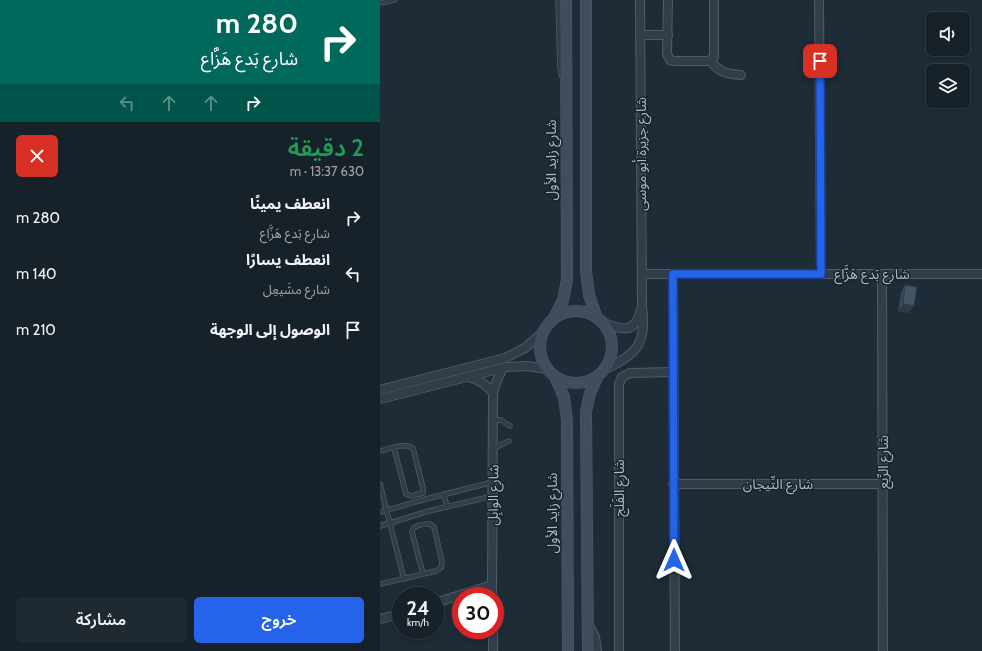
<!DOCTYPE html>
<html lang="ar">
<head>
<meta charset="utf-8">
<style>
	:root { --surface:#16212a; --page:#1f2932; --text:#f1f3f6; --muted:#9ea3a8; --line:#353e47; --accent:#2563eb }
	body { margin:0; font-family:Cabin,"Noto Sans Arabic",sans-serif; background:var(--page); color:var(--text); direction:rtl; height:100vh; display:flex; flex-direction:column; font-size:15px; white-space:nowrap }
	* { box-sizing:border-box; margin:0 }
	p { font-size:13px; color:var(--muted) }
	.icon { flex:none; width:22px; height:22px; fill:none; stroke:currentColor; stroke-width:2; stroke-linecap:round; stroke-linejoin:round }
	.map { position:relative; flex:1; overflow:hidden; direction:ltr }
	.drawer { display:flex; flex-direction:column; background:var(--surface); width:380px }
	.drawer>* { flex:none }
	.hud { background:#00695c; color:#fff; overflow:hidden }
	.buttons { position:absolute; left:546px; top:12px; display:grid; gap:8px }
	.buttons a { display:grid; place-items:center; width:44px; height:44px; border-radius:6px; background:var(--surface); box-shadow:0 2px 6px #0003,0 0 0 1px var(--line); font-size:20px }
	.speed { position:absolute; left:12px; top:587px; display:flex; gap:8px; font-size:20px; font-weight:700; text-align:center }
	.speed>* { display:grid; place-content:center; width:52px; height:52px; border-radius:50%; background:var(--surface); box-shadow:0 2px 6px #0003,0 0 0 1px var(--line); line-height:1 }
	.speed small { font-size:10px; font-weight:400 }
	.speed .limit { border:6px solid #d22; background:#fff; color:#111 }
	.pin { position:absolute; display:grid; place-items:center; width:34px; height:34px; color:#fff; margin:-17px; border-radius:8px; box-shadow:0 2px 6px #0006 }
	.me { position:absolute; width:44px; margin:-22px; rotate:0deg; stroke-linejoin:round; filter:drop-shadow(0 0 3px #0008) }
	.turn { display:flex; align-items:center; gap:14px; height:84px; padding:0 16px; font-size:18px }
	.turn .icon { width:52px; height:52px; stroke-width:2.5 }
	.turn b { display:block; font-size:28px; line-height:34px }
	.lanes { display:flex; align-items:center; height:38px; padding:0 16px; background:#0003; justify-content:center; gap:20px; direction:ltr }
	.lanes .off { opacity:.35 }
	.round { display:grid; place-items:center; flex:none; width:42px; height:42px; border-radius:6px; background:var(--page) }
	.summary { display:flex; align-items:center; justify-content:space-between; height:68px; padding:0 16px }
	h1 { font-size:24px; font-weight:600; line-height:30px; color:#1e9e55 }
	.button { display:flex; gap:8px; margin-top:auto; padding:8px 16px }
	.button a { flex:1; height:46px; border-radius:6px; background:var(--accent); color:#fff; font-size:16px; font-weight:600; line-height:46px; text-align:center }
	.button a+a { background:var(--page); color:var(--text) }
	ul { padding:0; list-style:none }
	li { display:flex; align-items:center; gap:12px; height:56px; padding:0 16px }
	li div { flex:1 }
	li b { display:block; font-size:15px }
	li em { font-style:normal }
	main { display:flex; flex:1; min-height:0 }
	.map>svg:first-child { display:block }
</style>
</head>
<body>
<main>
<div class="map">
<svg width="602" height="651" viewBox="0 0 602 651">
	<rect width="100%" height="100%" fill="#1e2c38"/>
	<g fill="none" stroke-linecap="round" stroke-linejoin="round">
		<!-- lane casing -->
		<g stroke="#4f5c67" stroke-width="5.5">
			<g id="lane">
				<path d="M178,0L180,68L182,77"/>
				<path d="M0,3L15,0"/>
				<path d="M114,420H121L130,426"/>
				<path d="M114,448L129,441"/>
				<path d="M0,451C10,449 24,442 33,448L43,488V493L31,496L26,494L14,448"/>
				<path d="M0,484L24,579"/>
				<path d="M64,494L67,507"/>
				<path d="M0,512L46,499L113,482"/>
				<path d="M0,526L49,511L113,496"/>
				<path d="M0,584L56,571L61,568L62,562L54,527L50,524C43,524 33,525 32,532L43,574"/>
			</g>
		</g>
		<!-- street casing -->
		<g stroke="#4f5c67" stroke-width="10">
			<g id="street">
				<path d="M288,0L287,54L290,60L295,61H329L334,57V0"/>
				<path d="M439,0L441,274"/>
				<path d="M260,35H288"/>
				<path d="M331,61C339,73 348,74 361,75"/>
				<path d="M262,274H602"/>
				<path d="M293,274L295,651"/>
				<path d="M502,274L503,651"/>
				<path d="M222,322C241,330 255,335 261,310"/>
				<path d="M225,369C257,355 267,343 262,307L260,0"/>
				<path d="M88,377C99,379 106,384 113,393"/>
				<path d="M0,390L125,358L145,348L162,333"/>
				<path d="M0,399L126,367L147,366L167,369"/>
				<path d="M293,484H503"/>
				<path d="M112,596L113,393L117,380L123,368"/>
				<path d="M55,603L112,585"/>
				<path d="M0,619L21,614"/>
				<path d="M209,625L215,637L217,651"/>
				<path d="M113,630V651"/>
				<path d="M239,651V384L242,377L250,373L293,372"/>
			</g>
		</g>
		<!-- secondary casing -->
		<g stroke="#4f5c67" stroke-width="12">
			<g id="secondary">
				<path d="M206,0V271L209,295L217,318"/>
				<circle cx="196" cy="347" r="36"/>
				<path d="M174,318L183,300L187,280L186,0"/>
				<path d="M175,377L184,397L187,420L188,651"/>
				<path d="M208,651L206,412L210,393L218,376"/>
			</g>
		</g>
		<!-- lane -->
		<use href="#lane" stroke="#313e49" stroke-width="4"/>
		<!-- street -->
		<use href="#street" stroke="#313e49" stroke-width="8"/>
		<!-- secondary -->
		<use href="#secondary" stroke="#3f4d5c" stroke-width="11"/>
	</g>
	<!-- wall -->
	<path fill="#3a4855" d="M525,285L529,313L518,311L521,292Z"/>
	<!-- shaded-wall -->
	<path fill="#2f3b45" d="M523,304L534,306L529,313L518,311Z"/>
	<!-- building -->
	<path fill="#435463" stroke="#2f3b45" d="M525,285L537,287L534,306L523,304Z"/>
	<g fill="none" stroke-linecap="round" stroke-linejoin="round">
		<!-- route casing -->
		<g stroke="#184099" stroke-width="10">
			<path id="route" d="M294,560L293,274H441L440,61"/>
		</g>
		<!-- route -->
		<use href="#route" stroke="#2563eb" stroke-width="7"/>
	</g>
	<g text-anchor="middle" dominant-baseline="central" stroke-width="3" stroke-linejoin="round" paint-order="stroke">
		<!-- street labels -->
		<g font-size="14" fill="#abb9c6" stroke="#17232d">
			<text transform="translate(261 154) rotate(-90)">شارع جزيرة أبو موسى</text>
			<text transform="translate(171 160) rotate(-90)">شارع زايد الأول</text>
			<text x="492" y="274">شارع بَدع هَزَّاع</text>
			<text transform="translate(503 462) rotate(-90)">شارع الرِّيع</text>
			<text x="398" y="484">شارع التِّيجان</text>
			<text transform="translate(239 488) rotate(-90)">شارع الفَلَج</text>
			<text transform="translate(113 495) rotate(-89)">شارع الوابِل</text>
			<text transform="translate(172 513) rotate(-90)">شارع زايد الأول</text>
		</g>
	</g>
</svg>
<div class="buttons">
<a><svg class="icon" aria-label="sound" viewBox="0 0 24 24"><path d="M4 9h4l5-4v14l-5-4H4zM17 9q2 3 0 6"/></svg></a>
<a><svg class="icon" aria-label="layers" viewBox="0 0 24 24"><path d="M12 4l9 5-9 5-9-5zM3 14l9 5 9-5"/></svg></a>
</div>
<div class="speed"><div>24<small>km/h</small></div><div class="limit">30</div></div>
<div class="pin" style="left:440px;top:61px;background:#d93025"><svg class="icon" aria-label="arrive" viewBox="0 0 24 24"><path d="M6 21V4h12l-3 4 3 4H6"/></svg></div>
<svg class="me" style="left:294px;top:560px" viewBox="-20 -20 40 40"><path d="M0-17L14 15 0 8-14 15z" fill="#2563eb" stroke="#fff" stroke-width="4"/></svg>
</div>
<section class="drawer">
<div class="hud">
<div class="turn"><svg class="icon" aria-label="right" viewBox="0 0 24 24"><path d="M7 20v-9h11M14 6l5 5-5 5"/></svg><div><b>280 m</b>شارع بَدع هَزَّاع</div></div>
<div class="lanes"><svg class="icon off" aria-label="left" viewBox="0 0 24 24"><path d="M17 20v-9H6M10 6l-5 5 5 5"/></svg><svg class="icon off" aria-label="ahead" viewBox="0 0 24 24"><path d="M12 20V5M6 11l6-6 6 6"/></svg><svg class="icon off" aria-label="ahead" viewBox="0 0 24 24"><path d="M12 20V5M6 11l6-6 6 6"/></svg><svg class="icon" aria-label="right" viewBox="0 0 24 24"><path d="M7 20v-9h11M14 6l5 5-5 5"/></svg></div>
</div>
<div class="summary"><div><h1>2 دقيقة</h1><p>630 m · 13:37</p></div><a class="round" style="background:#d93025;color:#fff"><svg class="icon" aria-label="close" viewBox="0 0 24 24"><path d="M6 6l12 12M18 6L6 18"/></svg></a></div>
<ul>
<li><svg class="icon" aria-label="right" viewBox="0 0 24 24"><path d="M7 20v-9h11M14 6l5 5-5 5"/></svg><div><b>انعطف يمينًا</b><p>شارع بَدع هَزَّاع</p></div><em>280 m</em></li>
<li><svg class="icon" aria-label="left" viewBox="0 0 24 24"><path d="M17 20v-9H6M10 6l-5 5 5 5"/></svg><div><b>انعطف يسارًا</b><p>شارع مشَيعِل</p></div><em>140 m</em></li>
<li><svg class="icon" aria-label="arrive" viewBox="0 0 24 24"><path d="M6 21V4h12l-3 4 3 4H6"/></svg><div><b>الوصول إلى الوجهة</b></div><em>210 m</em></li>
</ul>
<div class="button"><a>خروج</a><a>مشاركة</a></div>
</section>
</main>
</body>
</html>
